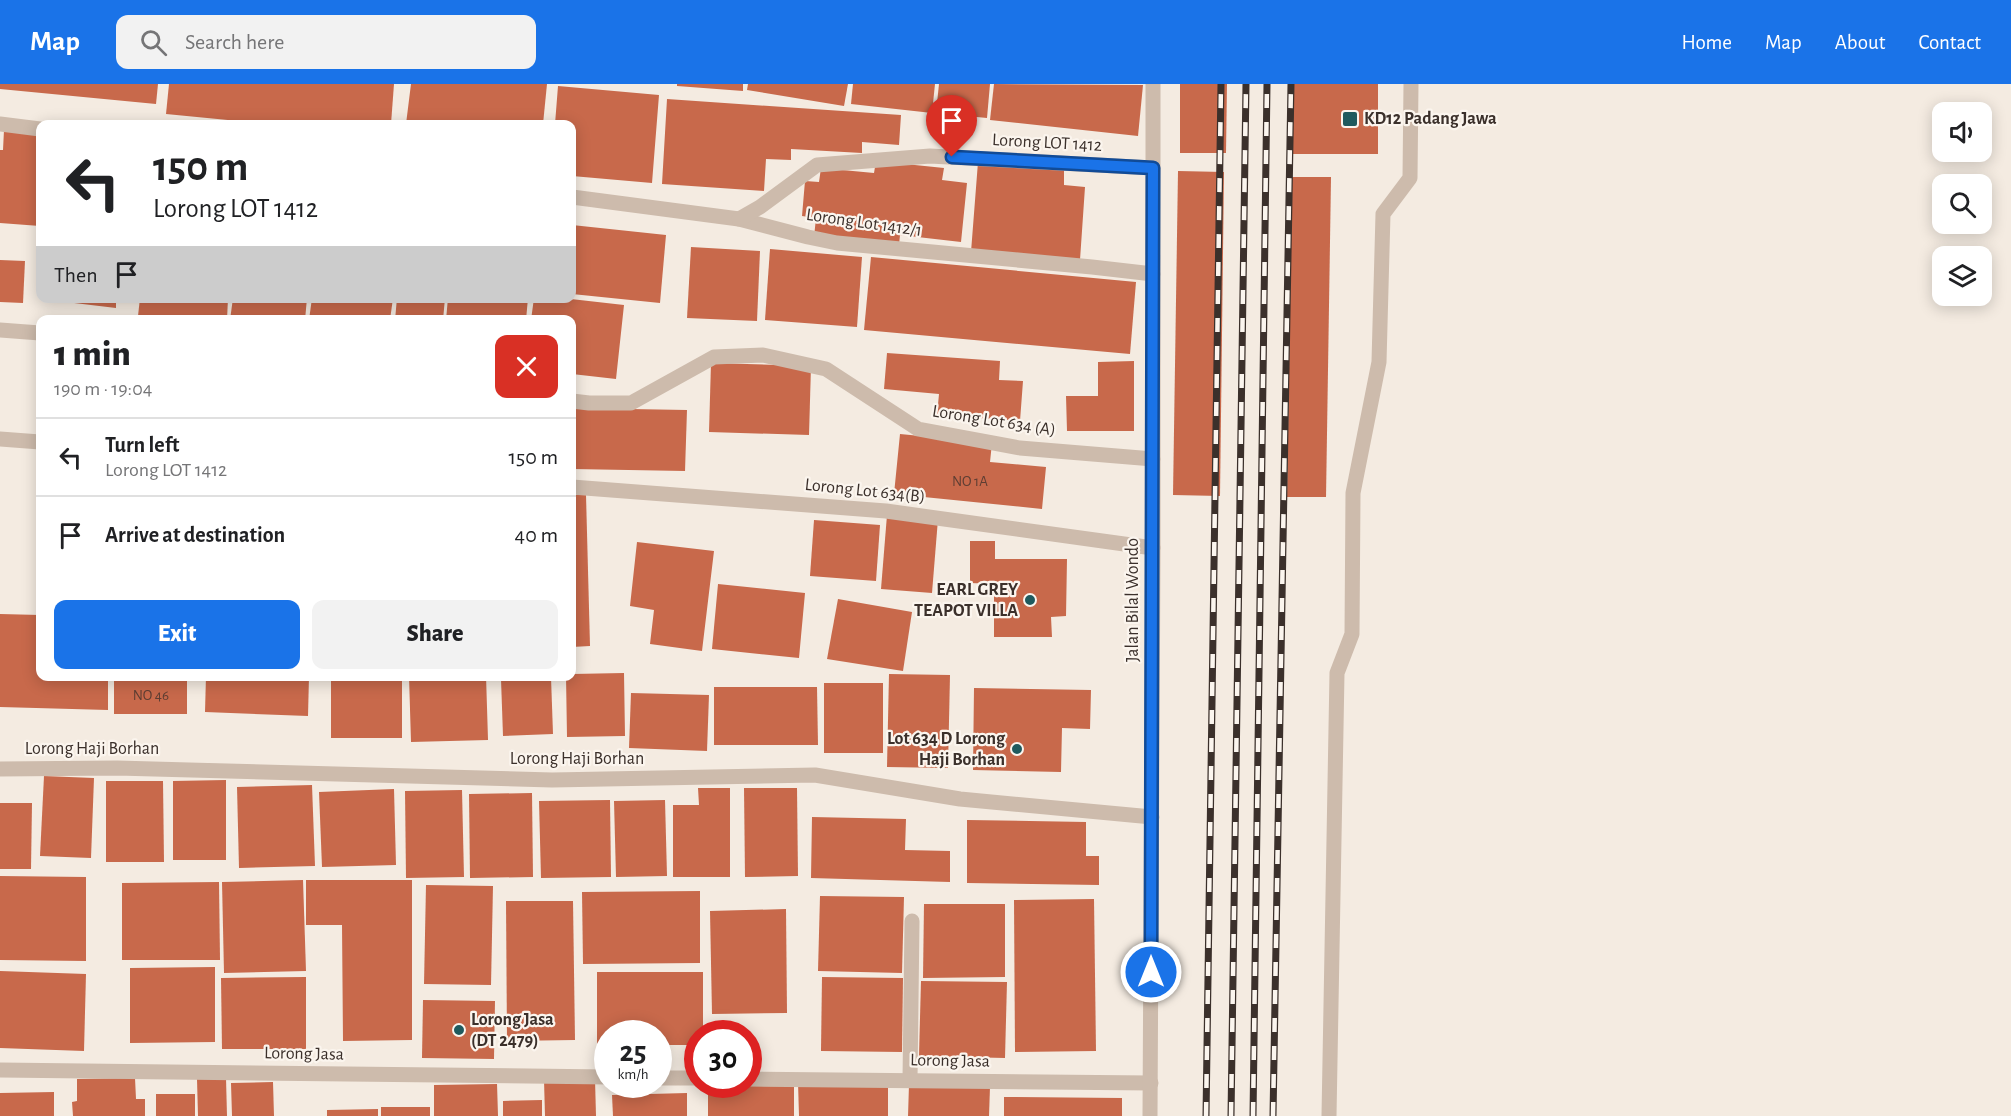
<!DOCTYPE html>
<html lang="en">
<head>
<meta charset="utf-8">
<style>
	:root { --surface:#fff; --page:#f2f2f2; --text:#202124; --muted:#757577; --line:#e0e0e0; --accent:#1a73e8 }
	body { margin:0; font-family:"Alegreya Sans",sans-serif; background:var(--page); color:var(--text); height:100vh; display:flex; flex-direction:column; font-size:22px; white-space:nowrap }
	* { box-sizing:border-box; margin:0 }
	p { font-size:20px; color:var(--muted) }
	.icon { flex:none; width:33px; height:33px; fill:none; stroke:currentColor; stroke-width:2; stroke-linecap:round; stroke-linejoin:round }
	.map { position:relative; flex:1; overflow:hidden }
	.drawer { position:absolute; left:36px; top:231px; width:540px; height:366px; display:flex; flex-direction:column; background:var(--surface); border-radius:12px; box-shadow:0 3px 15px #0003 }
	.drawer>* { flex:none }
	.top-card { position:absolute; left:36px; top:36px; width:540px; height:183px; border-radius:12px; box-shadow:0 3px 15px #0003; background:#fff; color:var(--text); overflow:hidden }
	.buttons { position:absolute; left:1932px; top:18px; display:grid; gap:12px }
	.buttons a { display:grid; place-items:center; width:60px; height:60px; border-radius:12px; background:var(--surface); box-shadow:0 3px 15px #0003; font-size:30px }
	.speed { position:absolute; left:594px; top:936px; display:flex; gap:12px; font-size:30px; font-weight:700; text-align:center }
	.speed>* { display:grid; place-content:center; width:78px; height:78px; border-radius:50%; background:var(--surface); box-shadow:0 3px 15px #0003; line-height:1 }
	.speed small { font-size:15px; font-weight:400 }
	.speed .limit { border:9px solid #d22; background:#fff; color:#111 }
	.pin { position:absolute; display:grid; place-items:center; width:51px; height:51px; color:#fff; margin:-62px -26px; border-radius:50% 50% 50% 0; rotate:-45deg; box-shadow:0 0 6px #0007 }
	.pin .icon { rotate:45deg }
	.me { position:absolute; width:66px; margin:-33px; rotate:0deg; stroke-linejoin:round; filter:drop-shadow(0 0 4px #0008) }
	.turn { display:flex; align-items:center; gap:21px; height:126px; padding:0 18px; font-size:27px }
	.turn .icon { width:78px; height:78px; stroke-width:2.5 }
	.turn b { display:block; font-size:42px; line-height:51px }
	.then { display:flex; align-items:center; height:57px; padding:0 18px; background:#0003; gap:12px; font-size:22px }
	.round { display:grid; place-items:center; flex:none; width:63px; height:63px; border-radius:12px; background:var(--page) }
	.overview { display:flex; align-items:center; justify-content:space-between; height:102px; padding:0 18px }
	h1 { font-size:36px; font-weight:800; line-height:45px }
	.primary-button { display:flex; gap:12px; margin-top:auto; padding:12px 18px }
	.primary-button a { flex:1; height:69px; border-radius:12px; background:var(--accent); color:#fff; font-size:24px; font-weight:800; line-height:69px; text-align:center }
	.primary-button a+a { background:var(--page); color:var(--text) }
	ul { padding:0; list-style:none }
	li { display:flex; align-items:center; gap:18px; height:78px; padding:0 18px; border-top:2px solid var(--line) }
	li div { flex:1 }
	li b { display:block; font-size:22px }
	li em { font-style:normal }
	header { display:flex; align-items:center; gap:36px; box-sizing:border-box; height:84px; padding:0 30px; background:var(--accent); color:#fff }
	header strong { font-size:28px }
	nav { display:flex; gap:33px; margin-inline-start:auto; font-size:21px }
	.search { width:420px; height:54px; background:var(--page); display:flex; align-items:center; gap:15px; box-sizing:border-box; padding:0 21px; border-radius:12px; color:var(--muted); font-size:22px }
	.map>svg:first-child { display:block }
</style>
</head>
<body>
<header>
<strong>Map</strong>
<div class="search"><svg class="icon" aria-label="search" viewBox="0 0 24 24"><circle cx="10" cy="10" r="6"/><path d="M15 15l6 6"/></svg>Search here</div>
<nav><a>Home</a><a>Map</a><a>About</a><a>Contact</a></nav>
</header>
<div class="map">
<svg width="2011" height="1032" viewBox="0 0 2011 1032">
	<rect width="100%" height="100%" fill="#f4ebe1"/>
	<!-- building -->
	<g fill="#c8694b">
		<path d="M0,0H158L156,20L0,5Z"/>
		<path d="M169,0H394L391,40H269L166,30Z"/>
		<path d="M411,0H547L543,40H406Z"/>
		<path d="M677,0H743V7L677,2Z"/>
		<path d="M748,0H848L844,22L747,6Z"/>
		<path d="M853,0H935L932,29L851,20Z"/>
		<path d="M939,0H990L987,34L936,29Z"/>
		<path d="M994,0L1143,1L1138,52L990,36Z"/>
		<path d="M1180,0H1227L1226,69H1180Z"/>
		<rect x="1293" y="0" width="85" height="70"/>
		<path d="M558,2L659,11L652,99L572,92V40H555Z"/>
		<path d="M667,15L901,31L899,61L862,58V69L791,65V76L766,75L764,107L662,100Z"/>
		<path d="M4,46L39,49L36,93H40V142L0,139V66H3Z"/>
		<path d="M876,77L944,84L942,96L967,99L961,158L900,151L899,161L814,153L816,134L802,132L805,97L819,98L821,84L874,89Z"/>
		<path d="M978,78L1064,85V101L1085,103L1080,176L971,168Z"/>
		<path d="M1178,87L1224,88L1220,412L1173,411Z"/>
		<path d="M1292,93H1331L1326,413H1287Z"/>
		<path d="M572,141L666,151L660,219L572,210Z"/>
		<path d="M691,163L760,167L757,237L687,234Z"/>
		<path d="M770,165L862,173L857,243L765,236Z"/>
		<path d="M871,173L1136,198L1130,270L864,246Z"/>
		<path d="M0,176L25,177L23,219L0,218Z"/>
		<path d="M49,214H116V224L49,216Z"/>
		<path d="M140,214H228L227,236H183L138,232Z"/>
		<path d="M233,214H307L305,236H230Z"/>
		<path d="M312,214H393L390,236H309Z"/>
		<path d="M397,214H445L443,236H395Z"/>
		<path d="M448,214H528L526,236H446Z"/>
		<path d="M534,214H562L624,221L616,295L572,290V236H531Z"/>
		<path d="M887,269L1000,277L999,296L1023,297L1020,337L937,331L939,310L884,305Z"/>
		<path d="M1134,277V347H1067L1066,312H1098V278Z"/>
		<path d="M711,279L811,282L809,351L709,348Z"/>
		<path d="M572,324L687,326L685,387L572,385Z"/>
		<path d="M900,350L992,359L990,378L1046,383L1042,425L894,410Z"/>
		<path d="M572,411H586L590,562L572,563Z"/>
		<path d="M887,431L938,435L932,509L881,505Z"/>
		<path d="M814,436L880,441L876,497L810,492Z"/>
		<path d="M970,457H995V475H1067L1066,532L1051,533L1052,553H994V500L970,499Z"/>
		<path d="M637,458L714,467L702,567L650,560L654,526L630,522Z"/>
		<path d="M718,500L805,509L799,574L712,565Z"/>
		<path d="M838,515L912,528L903,587L827,575Z"/>
		<path d="M0,530L40,531V592H108V626L0,623Z"/>
		<path d="M624,589L625,652L567,653L566,592H572V590Z"/>
		<path d="M889,590L950,591L948,684L887,683Z"/>
		<rect x="114" y="592" width="73" height="38"/>
		<path d="M206,592H309L308,632L205,628Z"/>
		<rect x="331" y="592" width="71" height="62"/>
		<path d="M409,592H486L488,656L411,658Z"/>
		<path d="M551,593L553,650L503,652L501,595Z"/>
		<rect x="824" y="599" width="59" height="70"/>
		<path d="M714,603H817L818,661H714Z"/>
		<path d="M974,604L1091,606L1090,645L1062,644L1061,688L973,686Z"/>
		<path d="M631,609L709,611L707,667L629,664Z"/>
		<path d="M44,692L94,694L91,774L40,772Z"/>
		<path d="M226,696V776H173V697Z"/>
		<path d="M106,697H163L164,778H106Z"/>
		<path d="M312,701L315,782L239,784L237,703Z"/>
		<path d="M698,704H730V793H673V721H699Z"/>
		<path d="M744,704H797L798,792L745,793Z"/>
		<path d="M394,705L396,781L322,783L319,708Z"/>
		<path d="M462,706L464,793L406,794L405,707Z"/>
		<path d="M532,709L533,793L470,794L469,710Z"/>
		<path d="M610,716L611,793L541,794L539,717Z"/>
		<path d="M665,716L667,792L616,793L614,717Z"/>
		<path d="M0,719H32L31,785H0Z"/>
		<path d="M812,733L906,735L905,766L950,767V798L811,794Z"/>
		<path d="M967,736L1086,738V772H1099V801L967,799Z"/>
		<path d="M0,792L86,793V877L0,876Z"/>
		<path d="M303,796L306,887L224,889L222,798Z"/>
		<path d="M306,796H412V956L343,957L342,841H306Z"/>
		<path d="M219,798L220,876H122V799Z"/>
		<path d="M426,801L493,802L491,901L424,900Z"/>
		<path d="M700,807V879L583,880L582,808Z"/>
		<path d="M820,812L904,813L902,889L818,887Z"/>
		<path d="M1094,815L1096,967L1015,968L1014,816Z"/>
		<path d="M506,817H573L575,956L507,957Z"/>
		<path d="M924,820H1005V893L923,894Z"/>
		<path d="M786,825L787,929L712,930L710,827Z"/>
		<path d="M215,883V958L130,959V884Z"/>
		<path d="M0,887L86,890L84,967L0,964Z"/>
		<path d="M597,888H703V950H698V961H658V950H608V961H597Z"/>
		<path d="M306,893V965H222L221,894Z"/>
		<path d="M822,893L903,894L902,968L821,967Z"/>
		<path d="M921,897L1007,898L1005,974L919,972Z"/>
		<path d="M423,916L495,917L494,975L422,974Z"/>
		<path d="M135,994L136,1015H145V1032H73L72,1018L77,1017V995Z"/>
		<path d="M226,994L227,1032H198L197,995Z"/>
		<path d="M595,995L596,1032H545L544,996Z"/>
		<path d="M888,997V1032H799L798,998Z"/>
		<path d="M273,998L274,1032H232L231,999Z"/>
		<path d="M497,1000L498,1032H434V1001Z"/>
		<path d="M708,1000L794,1001V1032H708Z"/>
		<path d="M909,1001L990,1003L989,1032H908Z"/>
		<path d="M54,1008V1032H0V1009Z"/>
		<path d="M687,1009V1032H613L612,1011Z"/>
		<rect x="156" y="1010" width="39" height="22"/>
		<path d="M1004,1013L1122,1014V1032H1004Z"/>
		<path d="M542,1016V1032H503V1017Z"/>
		<rect x="381" y="1023" width="49" height="9"/>
		<path d="M378,1025V1032H327V1026Z"/>
	</g>
	<g fill="none" stroke-linecap="round" stroke-linejoin="round">
		<!-- service -->
		<g stroke="#cdbbac" stroke-width="15">
			<path d="M910,996L912,837"/>
			<path d="M1329,1032L1337,589L1352,550L1353,409L1379,278L1383,130L1410,94L1411,0"/>
		</g>
		<!-- minor -->
		<g stroke="#cdbbac" stroke-width="15">
			<path d="M0,40L40,45"/>
			<path d="M572,113L739,135L808,153L837,159L1092,183L1153,190"/>
			<path d="M739,135L760,123L817,81L930,72L1153,84"/>
			<path d="M0,246L40,249"/>
			<path d="M572,317L589,319H631L714,273L763,271L826,285L918,345L1020,364L1153,375"/>
			<path d="M0,355L40,358"/>
			<path d="M572,403L886,427L1153,464"/>
			<path d="M0,685L117,684L552,696L815,691L960,715L1152,733"/>
			<path d="M0,986L608,993"/>
			<path d="M658,994H698"/>
			<path d="M748,995L1151,999"/>
			<path d="M1150,1032L1153,464V0"/>
		</g>
		<!-- rail casing -->
		<g stroke="#3b302b" stroke-width="7">
			<g id="rail">
				<path d="M1206,1032L1221,0"/>
				<path d="M1231,1032L1246,0"/>
				<path d="M1253,1032L1267,0"/>
				<path d="M1273,1032L1291,0"/>
			</g>
		</g>
		<!-- rail -->
		<use href="#rail" stroke="#fbf5ee" stroke-width="4.5" stroke-dasharray="14" stroke-linecap="butt"/>
	</g>
	<g fill="none" stroke-linecap="round" stroke-linejoin="round">
		<!-- route casing -->
		<g stroke="#114b97" stroke-width="15">
			<path id="route" d="M952,73L1153,84L1151,888"/>
		</g>
		<!-- route -->
		<use href="#route" stroke="#1a73e8" stroke-width="10"/>
	</g>
	<!-- markers -->
	<g fill="#1f5a5e" stroke="#fbf5ee" stroke-width="2">
		<rect x="1342" y="27" width="16" height="16" rx="3"/>
		<circle cx="1030" cy="516" r="6"/>
		<circle cx="1017" cy="665" r="6"/>
		<circle cx="459" cy="946" r="6"/>
	</g>
	<g text-anchor="middle" dominant-baseline="central" stroke-width="4.5" stroke-linejoin="round" paint-order="stroke">
		<!-- number labels -->
		<g font-size="15" fill="#5e3e33">
			<text x="970" y="397">NO 1A</text>
			<text x="151" y="611">NO 46</text>
		</g>
		<!-- poi labels -->
		<g font-size="18" font-weight="bold" fill="#3b302b" stroke="#fbf5ee" text-anchor="start">
			<text x="1364" y="35">KD12 Padang Jawa</text>
			<text x="1018" y="506" text-anchor="end">EARL GREY<tspan x="1018" dy="21">TEAPOT VILLA</tspan></text>
			<text x="1005" y="655" text-anchor="end">Lot 634 D Lorong<tspan x="1005" dy="21">Haji Borhan</tspan></text>
			<text x="471" y="936">Lorong Jasa<tspan x="471" dy="21">(DT 2479)</tspan></text>
		</g>
		<!-- street labels -->
		<g font-size="18" fill="#3b302b" stroke="#fbf5ee">
			<text transform="translate(1047 59) rotate(3)">Lorong LOT 1412</text>
			<text transform="translate(864 139) rotate(8)">Lorong Lot 1412/1</text>
			<text transform="translate(994 337) rotate(9)">Lorong Lot 634 (A)</text>
			<text transform="translate(865 407) rotate(6)">Lorong Lot 634(B)</text>
			<text transform="translate(1133 516) rotate(-90)">Jalan Bilal Wondo</text>
			<text x="92" y="665">Lorong Haji Borhan</text>
			<text x="577" y="675">Lorong Haji Borhan</text>
			<text transform="translate(304 970) rotate(1)">Lorong Jasa</text>
			<text transform="translate(950 977) rotate(1)">Lorong Jasa</text>
		</g>
	</g>
</svg>
<div class="buttons">
<a><svg class="icon" aria-label="sound" viewBox="0 0 24 24"><path d="M4 9h4l5-4v14l-5-4H4zM17 9q2 3 0 6"/></svg></a>
<a><svg class="icon" aria-label="search" viewBox="0 0 24 24"><circle cx="10" cy="10" r="6"/><path d="M15 15l6 6"/></svg></a>
<a><svg class="icon" aria-label="layers" viewBox="0 0 24 24"><path d="M12 4l9 5-9 5-9-5zM3 14l9 5 9-5"/></svg></a>
</div>
<div class="speed"><div>25<small>km/h</small></div><div class="limit">30</div></div>
<div class="pin" style="left:952px;top:73px;background:#d93025"><svg class="icon" aria-label="arrive" viewBox="0 0 24 24"><path d="M6 21V4h12l-3 4 3 4H6"/></svg></div>
<svg class="me" style="left:1151px;top:888px" viewBox="-20 -20 40 40"><circle r="17" fill="#1a73e8" stroke="#fff" stroke-width="3"/><path d="M0-11L8 9 0 5-8 9z" fill="#fff"/></svg>
<div class="top-card">
<div class="turn"><svg class="icon" aria-label="left" viewBox="0 0 24 24"><path d="M17 20v-9H6M10 6l-5 5 5 5"/></svg><div><b>150 m</b>Lorong LOT 1412</div></div>
<div class="then">Then<svg class="icon" aria-label="arrive" viewBox="0 0 24 24"><path d="M6 21V4h12l-3 4 3 4H6"/></svg></div>
</div>
<section class="drawer">
<div class="overview"><div><h1>1 min</h1><p>190 m · 19:04</p></div><a class="round" style="background:#d93025;color:#fff"><svg class="icon" aria-label="close" viewBox="0 0 24 24"><path d="M6 6l12 12M18 6L6 18"/></svg></a></div>
<ul>
<li><svg class="icon" aria-label="left" viewBox="0 0 24 24"><path d="M17 20v-9H6M10 6l-5 5 5 5"/></svg><div><b>Turn left</b><p>Lorong LOT 1412</p></div><em>150 m</em></li>
<li><svg class="icon" aria-label="arrive" viewBox="0 0 24 24"><path d="M6 21V4h12l-3 4 3 4H6"/></svg><div><b>Arrive at destination</b></div><em>40 m</em></li>
</ul>
<div class="primary-button"><a>Exit</a><a>Share</a></div>
</section>
</div>
</body>
</html>
